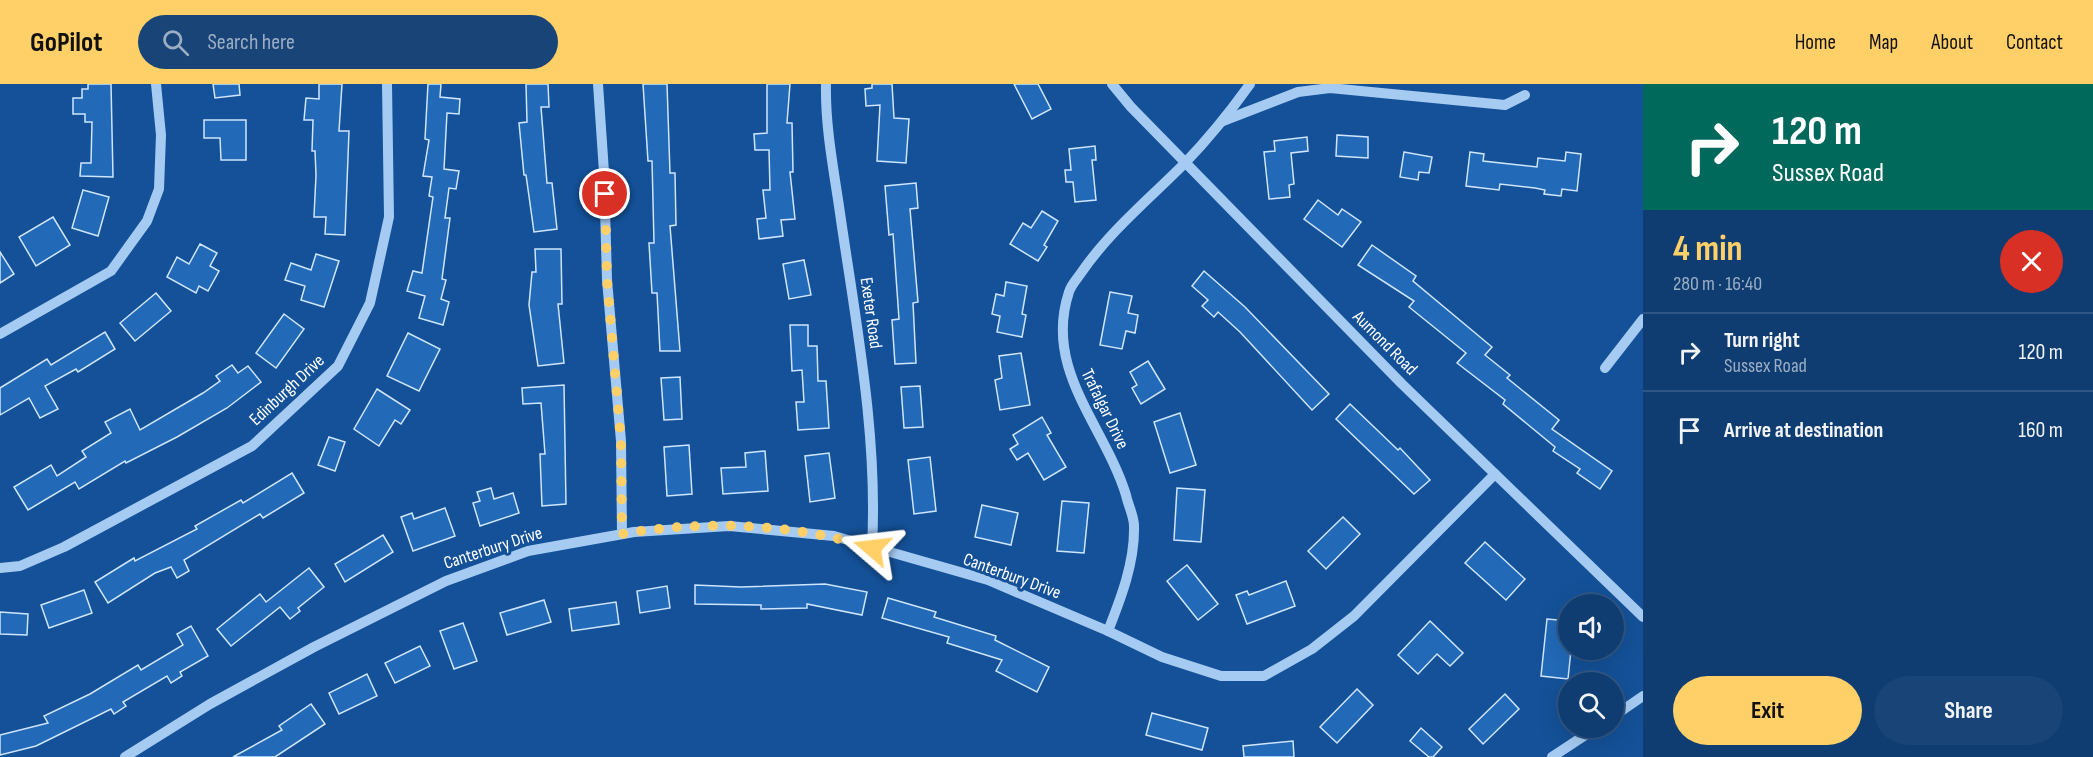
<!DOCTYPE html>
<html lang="en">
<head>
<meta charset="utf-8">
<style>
	:root { --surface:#0f3d72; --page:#184477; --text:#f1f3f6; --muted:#9baec4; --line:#2f5684; --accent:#ffcf68 }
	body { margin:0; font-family:"Sofia Sans Condensed",sans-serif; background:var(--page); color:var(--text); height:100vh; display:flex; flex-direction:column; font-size:22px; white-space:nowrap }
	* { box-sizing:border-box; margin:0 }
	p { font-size:20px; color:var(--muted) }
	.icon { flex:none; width:33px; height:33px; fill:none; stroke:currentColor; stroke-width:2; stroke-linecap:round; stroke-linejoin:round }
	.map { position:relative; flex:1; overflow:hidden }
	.panel { display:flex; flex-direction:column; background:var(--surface); width:450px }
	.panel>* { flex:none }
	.hud { background:#00695c; color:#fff; overflow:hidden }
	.buttons { position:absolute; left:1558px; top:510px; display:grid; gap:12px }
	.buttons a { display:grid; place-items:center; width:66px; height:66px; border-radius:50%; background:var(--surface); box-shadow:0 6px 24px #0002,0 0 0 2px var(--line); font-size:30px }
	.pin { position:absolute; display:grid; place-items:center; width:51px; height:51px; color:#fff; margin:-26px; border:3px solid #fff; border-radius:50%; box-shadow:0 2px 6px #0007 }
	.me { position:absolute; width:66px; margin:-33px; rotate:287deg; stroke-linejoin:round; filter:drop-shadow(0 0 4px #0008) }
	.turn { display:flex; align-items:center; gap:21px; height:126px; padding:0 30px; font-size:27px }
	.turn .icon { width:78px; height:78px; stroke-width:2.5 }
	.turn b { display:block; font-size:42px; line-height:51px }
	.round { display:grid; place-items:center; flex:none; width:63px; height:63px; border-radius:32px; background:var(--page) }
	.summary { display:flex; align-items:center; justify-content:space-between; height:102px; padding:0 30px }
	h1 { font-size:36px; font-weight:700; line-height:45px; color:var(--accent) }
	.primary-button { display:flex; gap:12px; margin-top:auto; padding:12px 30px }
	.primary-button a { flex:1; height:69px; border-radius:36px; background:var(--accent); color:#111; font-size:24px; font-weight:700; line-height:69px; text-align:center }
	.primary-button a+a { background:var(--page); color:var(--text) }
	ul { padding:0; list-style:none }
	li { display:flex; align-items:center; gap:18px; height:78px; padding:0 30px; border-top:2px solid var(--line) }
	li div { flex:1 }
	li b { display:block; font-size:22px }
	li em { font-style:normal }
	header { display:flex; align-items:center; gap:36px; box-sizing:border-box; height:84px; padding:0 30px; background:var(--accent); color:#111 }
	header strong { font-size:28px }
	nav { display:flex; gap:33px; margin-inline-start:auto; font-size:21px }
	.search { width:420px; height:54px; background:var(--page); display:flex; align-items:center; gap:15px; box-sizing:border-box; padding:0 21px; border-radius:33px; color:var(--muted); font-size:22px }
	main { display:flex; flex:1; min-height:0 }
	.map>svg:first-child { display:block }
</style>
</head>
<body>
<header>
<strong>GoPilot</strong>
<div class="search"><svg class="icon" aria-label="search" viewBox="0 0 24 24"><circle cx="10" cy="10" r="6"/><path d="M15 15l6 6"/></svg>Search here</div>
<nav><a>Home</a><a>Map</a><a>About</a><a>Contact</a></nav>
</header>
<main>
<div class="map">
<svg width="1643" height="673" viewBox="0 0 1643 673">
	<rect width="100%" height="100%" fill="#145198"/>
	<!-- building -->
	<g fill="#2269b7" stroke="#cee5fd" stroke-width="1.5">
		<path d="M88,0H111L113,93L80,92L81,79H91L92,38H85V30H73V14H82V5H88Z"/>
		<path d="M213,0H239L240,11L215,14Z"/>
		<path d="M319,0H342L339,47H349L345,151L325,150L326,133H314L316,91L315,67H312L313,36H304L306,14L319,15Z"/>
		<path d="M428,0H441L440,13L460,15L459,30L447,29L444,85L459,87L456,105L449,104L445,134H450L442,195L446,196L441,215L449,218L443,241L419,234L425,212L407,207L413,187L422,189L433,113L429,112L432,93L423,92L429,56L425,55Z"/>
		<path d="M526,0H548L549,23H541L547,99H552L557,145L534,148L526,91H524L519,39L527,38Z"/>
		<path d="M643,0H667L670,89H675L676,141L670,142L680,267H660L657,209H652L649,159H654L652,77H648Z"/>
		<path d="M767,0H790L787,39H792L793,88H790L795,135L781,136L783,152L759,155L757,135L766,134L763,106H770L769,66H755L754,50L767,49Z"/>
		<path d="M872,0H892L894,34L909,35L906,79L877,77L880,21L866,22L865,5L872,4Z"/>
		<path d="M1014,0H1038L1051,25L1032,35Z"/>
		<path d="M204,36H246V76H221L220,54H204Z"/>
		<path d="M1337,51L1368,53V74L1336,72Z"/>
		<path d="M1307,53L1308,67L1291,69L1294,100L1289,101L1290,113L1269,115L1264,68L1275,67L1274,57Z"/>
		<path d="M1095,62L1096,76H1092L1096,116L1075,118L1073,98H1066L1065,86H1071L1069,65Z"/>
		<path d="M1404,68L1432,73L1429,89L1419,88L1418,96L1400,93Z"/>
		<path d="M1470,68L1484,70L1483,77L1537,83L1538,74L1565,77L1566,68L1581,70L1577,107L1562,105L1561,112L1544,110L1545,106L1535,104L1500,100L1499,106L1466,102Z"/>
		<path d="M916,99L918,124L910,125L918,218L913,219L916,279L895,280L892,236L899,235L893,150L889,151L885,102Z"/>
		<path d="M83,106L109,113L98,152L72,144Z"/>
		<path d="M1318,116L1338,131L1342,125L1361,138L1342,163L1304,135Z"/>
		<path d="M1042,127L1058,137L1044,161L1047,163L1038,177L1010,160L1023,139L1031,144Z"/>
		<path d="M53,133L70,161L36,182L19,153Z"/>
		<path d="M200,160L217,169L210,182L219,187L208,207L199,202L196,209L167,193L177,173L189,180Z"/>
		<path d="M1372,161L1416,192L1413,197L1492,263L1485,271L1510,291L1507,294L1559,336L1552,345L1612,387L1600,405L1577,389L1580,385L1553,367L1555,363L1503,320L1505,316L1457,279L1466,269L1409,223L1414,217L1358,181Z"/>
		<path d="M535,165H561L562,220H558L564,279L538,282L529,221L532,188H536Z"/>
		<path d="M0,168L14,190L0,199Z"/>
		<path d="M316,170L339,177L324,223L301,216L305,202L285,196L291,179L311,186Z"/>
		<path d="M804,176L811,211L789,215L783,180Z"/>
		<path d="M1204,187L1245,223L1329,310L1312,326L1240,248L1218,228L1214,233L1202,222L1208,216L1192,202Z"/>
		<path d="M1006,198L1027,202L1022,230L1026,231L1022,253L997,248L1000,232L992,230L996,210L1004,212Z"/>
		<path d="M1110,208L1132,212L1128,229L1138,231L1135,249L1126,247L1122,265L1100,261Z"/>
		<path d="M156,209L171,227L135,257L120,239Z"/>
		<path d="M284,230L304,245L276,284L256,269Z"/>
		<path d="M790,241H808V262H817L818,297H826L829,344L798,346L796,318H804L802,286L792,287Z"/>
		<path d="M105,248L115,265L78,288L76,285L45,302L58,325L40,334L29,314L0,331V304L47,275L51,281Z"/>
		<path d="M408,249L440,265L419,307L387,292Z"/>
		<path d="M1021,269L1030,321L1000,326L995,296L1002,294L999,272Z"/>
		<path d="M1148,277L1165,305L1141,320L1132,304L1137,301L1130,288Z"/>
		<path d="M232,281L238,289L248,282L261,298L227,324L177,353L126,379L125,377L79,405L75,398L28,426L14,403L51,381L57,392L86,373L82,367L111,349L105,338L130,325L140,346L203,309L220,297L216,292Z"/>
		<path d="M680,293L682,335L664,336L661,294Z"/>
		<path d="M564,301L566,420L542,422L540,370H545L541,319L523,320L522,304Z"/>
		<path d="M920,302L923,343L904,344L901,303Z"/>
		<path d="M377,305L410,326L401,340L395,336L379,362L354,345Z"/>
		<path d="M1350,320L1398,366L1400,364L1430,396L1414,410L1336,335Z"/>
		<path d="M1180,329L1196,381L1170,389L1154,338Z"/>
		<path d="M1042,333L1051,349L1047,351L1066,383L1044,396L1028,369L1017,376L1010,365L1018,360L1013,351Z"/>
		<path d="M329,353L345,358L335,387L318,381Z"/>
		<path d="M689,361L692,410L667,412L664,363Z"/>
		<path d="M765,367L768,407L723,410L721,384L746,383L745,369Z"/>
		<path d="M829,369L835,414L810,418L805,372Z"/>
		<path d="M930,373L936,427L914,430L908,376Z"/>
		<path d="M292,389L304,409L263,434L260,430L184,476L189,487L177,494L171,483L155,489L108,519L95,498L134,474L135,477L197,445L195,442L241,416L243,419Z"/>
		<path d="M491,404L494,415L513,409L519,429L480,442L473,419L480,417L477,408Z"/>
		<path d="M1177,404L1205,406L1201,458L1174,456Z"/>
		<path d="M1062,417L1089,419L1084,469L1057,467Z"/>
		<path d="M982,421L1018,429L1011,461L975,453Z"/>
		<path d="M445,424L455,452L413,467L401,433L412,429L414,435Z"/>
		<path d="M1343,433L1360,450L1326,485L1308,467Z"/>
		<path d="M383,451L393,468L345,498L335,480Z"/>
		<path d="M1485,458L1525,495L1506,516L1465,479Z"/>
		<path d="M1187,481L1218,520L1198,536L1167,497Z"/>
		<path d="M309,484L324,503L298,524L300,527L290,535L280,523L231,562L217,545L260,510L266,518Z"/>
		<path d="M1286,497L1295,522L1247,540L1236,511L1247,507L1249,511Z"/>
		<path d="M825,500L867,508L862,531L807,520V524L761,525V521L695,520V501L741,503Z"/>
		<path d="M667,502L670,524L640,529L637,507Z"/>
		<path d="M84,506L92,529L49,544L41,521Z"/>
		<path d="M888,514L936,528L934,533L996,552L995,556L1049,583L1037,608L996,587L1002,576L947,559L949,553L882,534Z"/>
		<path d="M544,516L551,538L507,551L500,529Z"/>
		<path d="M616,518L619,540L572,547L569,525Z"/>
		<path d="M0,528L28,530L27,551L0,550Z"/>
		<path d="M1547,535L1569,537L1571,566L1568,595L1541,592Z"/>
		<path d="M1430,537L1463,569L1450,582L1437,570L1418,590L1398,571Z"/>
		<path d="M463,539L477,577L454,585L440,547Z"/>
		<path d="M191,542L208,572L180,588L182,592L171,599L167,592L123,618L126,622L114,630L111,625L36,662L0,671V651L48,639L44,632L90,610L138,581L141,586L183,561L177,550Z"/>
		<path d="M420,562L430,582L395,599L385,579Z"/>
		<path d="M367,590L377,612L339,630L329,609Z"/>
		<path d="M1357,605L1373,621L1337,659L1320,643Z"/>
		<path d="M1505,610L1519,625L1483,660L1469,645Z"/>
		<path d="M311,620L325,640L275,673H233L282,646L279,642Z"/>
		<path d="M1152,629L1208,644L1202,666L1146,651Z"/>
		<path d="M1421,644L1442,663L1433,673H1429L1410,657Z"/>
		<path d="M1293,657L1294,673H1244L1243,662Z"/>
	</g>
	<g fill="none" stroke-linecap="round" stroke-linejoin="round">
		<!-- minor -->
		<g stroke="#a6cbf3" stroke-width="10">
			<path d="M598,0L604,88L607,196L621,357L622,450"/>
			<path d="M826,0C825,45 835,92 841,136C857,245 878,354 872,464"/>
			<path d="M1112,0L1131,23L1402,300L1643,533"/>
			<path d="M1223,37L1298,8L1330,4L1505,21L1525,11"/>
			<path d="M0,250L111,187L147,137L159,105L161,51L156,0"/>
			<path d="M1605,284L1643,235"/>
			<path d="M0,484L20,482L64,463L252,362L338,282L370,219L389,133L387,0"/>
			<path d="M1108,547C1121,514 1135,478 1134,442C1134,432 1128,421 1126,411C1105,342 1043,286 1069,208C1071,201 1077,195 1081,189C1109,148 1149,115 1184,80C1208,55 1230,28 1250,0"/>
			<path d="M1614,632L1643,612"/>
			<path d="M125,673L210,620L314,563L446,497L528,467L634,448L729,442L834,452L988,496L1108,547L1162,573L1221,592H1264L1312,565L1354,532L1495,390"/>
			<path d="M1552,673L1596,644"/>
		</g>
	</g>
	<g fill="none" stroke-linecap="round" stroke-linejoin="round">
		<!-- route -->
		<path stroke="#ffcf68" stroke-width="10" stroke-dasharray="0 18" d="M605,110L607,196L621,357L622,450C704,436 793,439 872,464"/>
	</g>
	<g text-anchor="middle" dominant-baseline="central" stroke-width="6" stroke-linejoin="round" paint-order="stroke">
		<!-- street labels -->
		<g font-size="18" fill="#fff" stroke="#145198">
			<text transform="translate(871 229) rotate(82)">Exeter Road</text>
			<text transform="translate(1385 259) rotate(45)">Aumond Road</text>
			<text transform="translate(287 306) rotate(-43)">Edinburgh Drive</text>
			<text transform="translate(1105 325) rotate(64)">Trafalgar Drive</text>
			<text transform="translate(493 464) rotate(-18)">Canterbury Drive</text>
			<text transform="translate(1012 492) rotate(20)">Canterbury Drive</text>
		</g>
	</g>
</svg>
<div class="buttons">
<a><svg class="icon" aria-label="sound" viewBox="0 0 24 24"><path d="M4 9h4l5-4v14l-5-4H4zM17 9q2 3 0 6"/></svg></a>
<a><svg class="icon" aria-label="search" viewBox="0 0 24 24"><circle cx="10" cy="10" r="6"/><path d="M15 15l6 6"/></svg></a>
</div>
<div class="pin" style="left:605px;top:110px;background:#d93025"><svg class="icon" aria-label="arrive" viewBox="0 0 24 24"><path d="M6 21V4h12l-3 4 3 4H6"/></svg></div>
<svg class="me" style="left:872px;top:464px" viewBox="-20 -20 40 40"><path d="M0-17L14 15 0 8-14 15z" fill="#ffcf68" stroke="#fff" stroke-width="4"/></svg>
</div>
<section class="panel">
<div class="hud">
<div class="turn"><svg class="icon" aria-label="right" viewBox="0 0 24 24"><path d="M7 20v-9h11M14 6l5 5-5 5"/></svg><div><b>120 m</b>Sussex Road</div></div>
</div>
<div class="summary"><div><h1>4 min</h1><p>280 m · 16:40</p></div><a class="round" style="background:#d93025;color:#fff"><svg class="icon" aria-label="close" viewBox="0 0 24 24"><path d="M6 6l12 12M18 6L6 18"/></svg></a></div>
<ul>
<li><svg class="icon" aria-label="right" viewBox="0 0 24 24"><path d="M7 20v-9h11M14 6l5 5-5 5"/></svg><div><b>Turn right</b><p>Sussex Road</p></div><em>120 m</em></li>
<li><svg class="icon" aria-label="arrive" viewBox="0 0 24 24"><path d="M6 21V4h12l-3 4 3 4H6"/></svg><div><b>Arrive at destination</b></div><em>160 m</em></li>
</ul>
<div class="primary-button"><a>Exit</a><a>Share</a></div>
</section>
</main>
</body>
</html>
